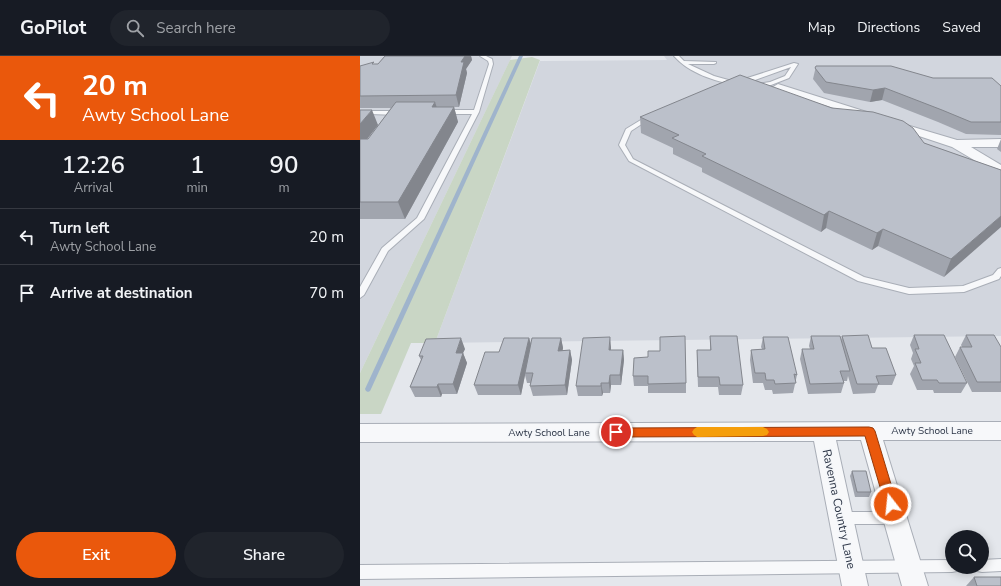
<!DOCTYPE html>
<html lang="en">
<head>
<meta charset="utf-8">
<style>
	:root { --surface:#171b24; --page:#20242c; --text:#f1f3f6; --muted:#9ea1a6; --line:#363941; --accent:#ea580c }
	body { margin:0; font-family:"Nunito Sans",sans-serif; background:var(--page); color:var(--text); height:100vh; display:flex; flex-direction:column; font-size:15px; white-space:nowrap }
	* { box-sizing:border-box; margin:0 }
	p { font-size:13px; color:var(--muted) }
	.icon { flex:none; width:22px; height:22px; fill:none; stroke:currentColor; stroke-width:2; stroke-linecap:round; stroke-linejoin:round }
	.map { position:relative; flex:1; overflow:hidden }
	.details { display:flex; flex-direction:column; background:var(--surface); width:360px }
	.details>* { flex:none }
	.hud { background:#ea580c; color:#fff; overflow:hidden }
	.controls { position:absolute; left:585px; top:474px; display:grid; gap:8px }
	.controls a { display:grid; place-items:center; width:44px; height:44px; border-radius:50%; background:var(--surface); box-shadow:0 2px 10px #0003; font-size:20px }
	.pin { position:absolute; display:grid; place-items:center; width:34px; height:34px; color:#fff; margin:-17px; border:2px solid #fff; border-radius:50%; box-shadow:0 1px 4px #0007 }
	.me { position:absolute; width:44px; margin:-22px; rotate:344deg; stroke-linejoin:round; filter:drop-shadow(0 0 3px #0008) }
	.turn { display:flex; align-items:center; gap:14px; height:84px; padding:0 16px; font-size:18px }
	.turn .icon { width:52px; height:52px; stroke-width:2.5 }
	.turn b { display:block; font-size:28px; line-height:34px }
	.eta { display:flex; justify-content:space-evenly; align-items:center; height:68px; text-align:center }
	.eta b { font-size:24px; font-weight:600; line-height:28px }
	.button { display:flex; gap:8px; margin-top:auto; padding:8px 16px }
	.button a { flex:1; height:46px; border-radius:24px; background:var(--accent); color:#fff; font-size:16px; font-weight:600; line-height:46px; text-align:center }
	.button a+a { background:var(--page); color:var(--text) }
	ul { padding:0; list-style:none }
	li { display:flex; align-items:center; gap:12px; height:56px; padding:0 16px; border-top:1px solid var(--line) }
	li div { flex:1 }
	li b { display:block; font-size:15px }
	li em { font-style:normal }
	header { display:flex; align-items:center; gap:24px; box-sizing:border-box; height:56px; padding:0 20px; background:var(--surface); border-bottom:1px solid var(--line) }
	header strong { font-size:19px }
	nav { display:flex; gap:22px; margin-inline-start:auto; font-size:14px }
	.search { width:280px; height:36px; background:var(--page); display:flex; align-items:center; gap:10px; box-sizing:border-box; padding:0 14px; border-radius:22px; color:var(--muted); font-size:15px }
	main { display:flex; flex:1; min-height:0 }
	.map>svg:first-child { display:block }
</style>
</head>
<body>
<header>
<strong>GoPilot</strong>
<div class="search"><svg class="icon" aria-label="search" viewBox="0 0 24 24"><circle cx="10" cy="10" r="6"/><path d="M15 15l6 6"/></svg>Search here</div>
<nav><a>Map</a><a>Directions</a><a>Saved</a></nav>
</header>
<main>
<section class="details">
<div class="hud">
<div class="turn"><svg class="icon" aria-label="left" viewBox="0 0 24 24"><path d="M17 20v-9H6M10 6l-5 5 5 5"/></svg><div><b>20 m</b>Awty School Lane</div></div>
</div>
<div class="eta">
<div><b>12:26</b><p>Arrival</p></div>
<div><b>1</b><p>min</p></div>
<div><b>90</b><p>m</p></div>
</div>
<ul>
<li><svg class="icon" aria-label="left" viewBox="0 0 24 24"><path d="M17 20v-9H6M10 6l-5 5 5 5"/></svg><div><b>Turn left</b><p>Awty School Lane</p></div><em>20 m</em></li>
<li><svg class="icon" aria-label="arrive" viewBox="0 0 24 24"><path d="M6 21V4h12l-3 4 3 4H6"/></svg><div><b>Arrive at destination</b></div><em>70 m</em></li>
</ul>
<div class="button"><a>Exit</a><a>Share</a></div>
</section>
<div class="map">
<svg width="641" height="530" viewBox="0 0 641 530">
	<rect width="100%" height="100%" fill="#e4e7ec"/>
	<!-- built -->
	<g fill="#d2d6de">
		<path d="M0,0H152L0,317Z"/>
		<path d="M304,0H641V280L75,287L180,5L307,4Z"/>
	</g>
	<!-- green -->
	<path fill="#c9d6c5" d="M172,1L180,4L75,287H51L21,358H0V317L150,4Z"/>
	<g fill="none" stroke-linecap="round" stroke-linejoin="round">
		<!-- stream -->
		<path fill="#9fb4cc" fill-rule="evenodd" d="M159,0H163L11,333L10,335L8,336L6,335L5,333Z"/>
		<!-- lane casing -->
		<g stroke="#a9aeb7" stroke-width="2">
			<g id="lane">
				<path d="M120,0H126L132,3L133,8L119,56L64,163L28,195L4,239L0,242V231L22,192L57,162L112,58H84L81,56L84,54H114L129,8L128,5Z"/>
				<path d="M314,0H319L324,5L356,6V7L354,8H328L354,20L379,27L376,29C354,25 329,17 314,0Z"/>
				<path d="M434,7L438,8L429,22L411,29L394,31L391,29L410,26L425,20L431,11L395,24L381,27L378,25Z"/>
				<path d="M11,55H40L43,57L40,59L9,58V56Z"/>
				<path d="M289,59L294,60L271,75L265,89L273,103L504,221L549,232L603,230L633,219L638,213L641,212V220L639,223L604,236L549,238L498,225L269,105L259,89L266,73Z"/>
				<path d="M483,456H534L538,458L540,462L538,466L534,468H483L479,466L477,462L479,458Z"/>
				<path d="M641,503V515L622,516L617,515L616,511H622V504Z"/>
				<path d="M592,504V511H598L597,515L592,516L0,523V509Z"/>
			</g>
		</g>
		<!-- street casing -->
		<g stroke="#a9aeb7" stroke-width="2">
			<g id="street">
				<path d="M418,28L513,58L515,60L513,62H505L414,33L413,31Z"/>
				<path d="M533,65L597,84L641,83V91H611L641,109V118L636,117L592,91L529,70L527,68L529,66Z"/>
				<path d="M508,366H641V384H523L568,530H542L501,384H476L508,530H482L454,385L0,386V368Z"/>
			</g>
		</g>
		<!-- lane -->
		<use href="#lane" fill="#f7f8fa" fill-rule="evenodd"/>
		<!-- street -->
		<use href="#street" fill="#f7f8fa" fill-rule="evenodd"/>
	</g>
	<!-- wall -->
	<g fill="#a1a5ae">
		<path d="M25,0H111L112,4L106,13L107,17L99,51H94L98,66L45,163H0V54L18,69L7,83H8L31,52H0V10L18,8Z"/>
		<path d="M456,10L641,30V79L606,78L578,66L522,44L510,46L464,37L453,23Z"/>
		<path d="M280,61L564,87L641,114L584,221L518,190L512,194L466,172L461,176L342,116V112L313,98V92L281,77Z"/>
		<path d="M641,83V96L637,93Z"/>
		<path d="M554,279L607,327L601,337H574L573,334H557L550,318L554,310L551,303L553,297L550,289Z"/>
		<path d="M606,279L641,291V336H612L595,301L600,291H602L601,289Z"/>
		<path d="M350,280L383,329L381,339H359L358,331H338L337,304V294H350Z"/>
		<path d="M451,280L481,284L482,280L512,292L536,319L532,329H518L515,337L493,338L488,320L487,325H483L484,327L481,337L448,338L440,303L442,293H450L449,290Z"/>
		<path d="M403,281L437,319L433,337L413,338L412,334H405L403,327H393L390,304L391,294L402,293L401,291Z"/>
		<path d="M169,282L171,288L201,282L203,292L202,294H210L212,304L207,339L173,340L170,330L171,327H167L165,319L161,339H118L114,329L139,296Z"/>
		<path d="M251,291V294H263L264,304L261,329H251L250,337H243L242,340H218L216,330Z"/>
		<path d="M105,293L103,297L107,307L97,338H82L81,341H55L50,331L61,304L59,300Z"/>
		<path d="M288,301L326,327V337H288V330H274L273,320Z"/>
		<path d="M492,415L511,436L509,441H495L490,420Z"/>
		<path d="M614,521L641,530H606Z"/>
	</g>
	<!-- shaded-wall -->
	<g fill="#83868d">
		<path d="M105,0H111L112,4L106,13L107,17L99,51L96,39L101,6Z"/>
		<path d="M525,32L522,44L510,46L513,34Z"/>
		<path d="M75,46L80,61L72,51Z"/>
		<path d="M94,51L98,66L45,163L38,146Z"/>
		<path d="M12,54L18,69L0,92V68Z"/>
		<path d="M469,155L466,172L461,176L464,159Z"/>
		<path d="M641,160V171L584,221L591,203Z"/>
		<path d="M523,173L518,190L512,194L517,177Z"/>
		<path d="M250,281L251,291L250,304L249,294Z"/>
		<path d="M101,282L105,293L103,297L107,307L97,338L93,328L96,297Z"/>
		<path d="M169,282L172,292L165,317V319L161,339L158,329Z"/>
		<path d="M201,282L203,292L201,305L198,295Z"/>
		<path d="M210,294L212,304L207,339L205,329Z"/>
		<path d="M263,294L264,304L261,329L260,319Z"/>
		<path d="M250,319L251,329L250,337L249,327Z"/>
		<path d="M241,327L243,337L242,340L241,330Z"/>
		<path d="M78,328L82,338L81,341L77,331Z"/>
	</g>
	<!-- building -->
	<g fill="#bbc0ca" stroke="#83868d">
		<path d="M25,0H105L101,6H104L96,39L0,40V10L14,6L12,8H18Z"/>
		<path d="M456,10H531L573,22H632L641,30V66H611L582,54L525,32L513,34L466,26L455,12Z"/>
		<path d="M380,19L472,52L513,56L543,65L553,72L564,87L641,114V160L591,203L523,173L517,177L469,155L464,159L342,100L346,98L312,82L319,79L280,61Z"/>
		<path d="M36,46H75L72,51H94L38,146H0V83H8Z"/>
		<path d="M0,54H12L0,68Z"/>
		<path d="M508,279L512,292H526L536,319L516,320L519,328H497L482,280Z"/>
		<path d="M554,279H584L607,327H579L577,324H562L555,307H561L555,293H559Z"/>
		<path d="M606,279H634L641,291V326H617L600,291H612Z"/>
		<path d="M325,280L326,327L288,328V320H273L274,302L288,301V295H300V281Z"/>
		<path d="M350,280H377L383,329H360L359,321H338L337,294H351Z"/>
		<path d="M451,280H480L490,315H480L484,327L450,328L442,293H454Z"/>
		<path d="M250,281L249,294H263L260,319H250L249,327H241V330H216L223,282Z"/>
		<path d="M403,281H428L437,319L434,318L436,327L415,328L414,324H406L405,317H395L391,294L405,293Z"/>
		<path d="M101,282L96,297H103L93,328H78L77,331H50L63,300H59L66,283Z"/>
		<path d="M144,282H169L158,329H114L125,296H139Z"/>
		<path d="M172,282H201L198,295L210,294L205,329L170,330L173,317H165Z"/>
		<path d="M492,415H506L511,436H497Z"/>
		<path d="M614,521H641V530H617Z"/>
	</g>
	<!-- route -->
	<path fill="#ea580c" stroke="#983908" d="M509,371L513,372L515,375L537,448L535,452L531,454L526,452L525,448L505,380L256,381L252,380L250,376L252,373L256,372Z"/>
	<!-- slow -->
	<path fill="#f59e0b" d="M337,371H403L407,373L409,376L407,379L403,380L337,381L334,379L332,376L334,373Z"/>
	<g text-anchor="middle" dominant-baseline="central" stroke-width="3" stroke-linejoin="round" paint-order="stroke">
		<!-- street labels -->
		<g font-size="10" fill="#2b3445" stroke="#f4f6f9">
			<text x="572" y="375">Awty School Lane</text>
			<text x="189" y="377">Awty School Lane</text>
		</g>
		<!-- near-street labels -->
		<g font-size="12" fill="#2b3445" stroke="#f4f6f9">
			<text transform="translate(479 453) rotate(78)">Ravenna Country Lane</text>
		</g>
	</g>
</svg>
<div class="controls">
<a><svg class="icon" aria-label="search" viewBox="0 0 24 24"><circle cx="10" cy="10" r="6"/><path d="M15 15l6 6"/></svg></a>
</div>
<div class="pin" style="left:256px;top:376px;background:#d93025"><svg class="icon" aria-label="arrive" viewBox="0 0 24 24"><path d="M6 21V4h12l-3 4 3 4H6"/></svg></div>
<svg class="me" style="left:531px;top:448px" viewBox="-20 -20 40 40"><circle r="17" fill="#ea580c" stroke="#fff" stroke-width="3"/><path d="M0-11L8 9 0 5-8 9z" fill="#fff"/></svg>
</div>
</main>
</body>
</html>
